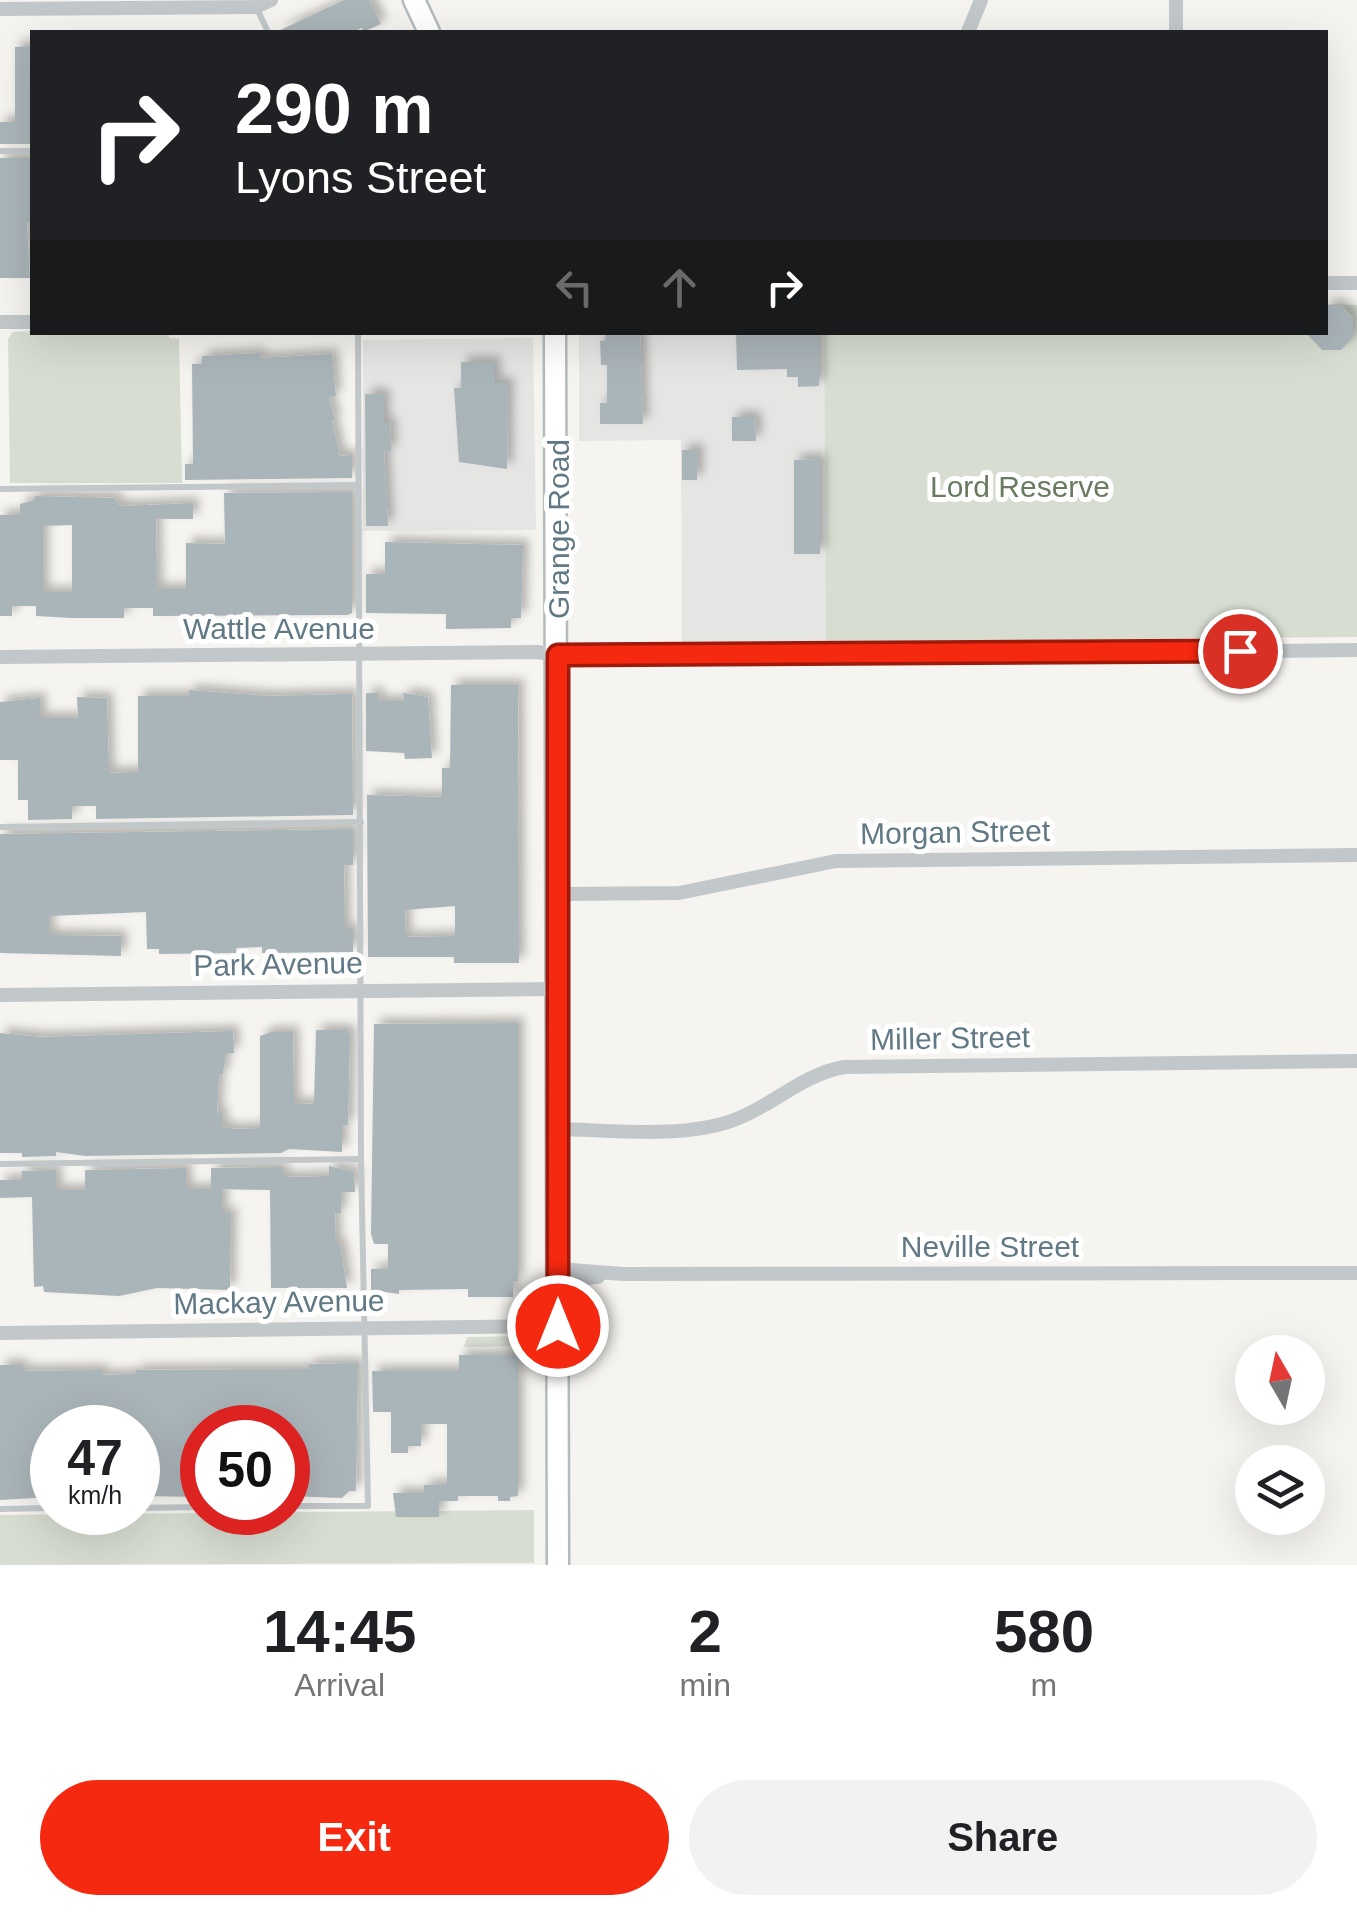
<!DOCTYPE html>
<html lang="en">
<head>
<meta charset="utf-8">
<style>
	:root { --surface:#fff; --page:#f2f2f2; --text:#202124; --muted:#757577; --accent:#f52810 }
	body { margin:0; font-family:Helvetica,sans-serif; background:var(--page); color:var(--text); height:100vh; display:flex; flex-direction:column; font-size:38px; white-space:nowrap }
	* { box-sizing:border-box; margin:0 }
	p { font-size:32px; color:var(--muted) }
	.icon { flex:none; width:55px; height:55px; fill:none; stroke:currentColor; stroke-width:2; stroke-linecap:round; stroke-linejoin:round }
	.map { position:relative; height:1565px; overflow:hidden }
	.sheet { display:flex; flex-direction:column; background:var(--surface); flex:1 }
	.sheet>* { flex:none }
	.top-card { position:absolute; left:30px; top:30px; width:1298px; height:305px; border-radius:0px; box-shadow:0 10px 40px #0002; background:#202124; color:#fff; overflow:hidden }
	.needle { width:65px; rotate:351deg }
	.tools { position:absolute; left:1235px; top:1335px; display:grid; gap:20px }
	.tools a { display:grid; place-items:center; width:90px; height:90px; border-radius:50%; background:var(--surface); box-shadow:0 10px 40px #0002; font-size:50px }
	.speed { position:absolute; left:30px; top:1405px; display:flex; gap:20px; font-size:50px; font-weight:700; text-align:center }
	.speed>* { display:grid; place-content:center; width:130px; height:130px; border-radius:50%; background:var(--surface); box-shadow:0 10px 40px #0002; line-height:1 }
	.speed small { font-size:25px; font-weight:400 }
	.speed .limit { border:15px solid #d22; background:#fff; color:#111 }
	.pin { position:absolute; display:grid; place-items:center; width:85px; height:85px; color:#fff; margin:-42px; border:5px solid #fff; border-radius:50%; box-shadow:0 2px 10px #0007 }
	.me { position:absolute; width:110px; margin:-55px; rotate:0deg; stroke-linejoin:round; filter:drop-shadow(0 0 8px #0008) }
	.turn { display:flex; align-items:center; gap:35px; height:210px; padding:0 40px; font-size:45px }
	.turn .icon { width:130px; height:130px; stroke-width:2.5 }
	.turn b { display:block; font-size:70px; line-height:85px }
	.lanes { display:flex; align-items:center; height:95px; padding:0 40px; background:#0003; justify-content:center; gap:50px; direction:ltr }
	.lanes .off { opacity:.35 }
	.eta { display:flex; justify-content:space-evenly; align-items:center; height:170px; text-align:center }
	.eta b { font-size:60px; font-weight:800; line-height:70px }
	.primary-button { display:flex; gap:20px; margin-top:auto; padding:20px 40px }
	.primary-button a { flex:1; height:115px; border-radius:60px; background:var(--accent); color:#fff; font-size:40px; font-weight:800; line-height:115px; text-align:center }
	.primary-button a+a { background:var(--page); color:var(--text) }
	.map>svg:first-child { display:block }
</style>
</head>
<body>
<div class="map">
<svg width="1357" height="1565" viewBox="0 0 1357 1565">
	<defs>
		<filter id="shadow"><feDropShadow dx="6" dy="-6" stdDeviation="5" flood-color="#0004"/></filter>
	</defs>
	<rect width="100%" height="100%" fill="#f5f4f0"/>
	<!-- built -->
	<g fill="#e5e6e4">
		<path d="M579,333H824L826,642H682L681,440L579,441Z"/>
		<path d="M533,338L536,530L363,531V340Z"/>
	</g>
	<!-- green -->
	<g fill="#d7ddd1">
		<path d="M1325,304L1357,305V637L826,642L824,333L1325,332Z"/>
		<path d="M32,331L169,332V338L179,339L182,483H10L8,339L13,332Z"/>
		<path d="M531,1336L535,1346L464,1347L467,1337Z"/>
		<path d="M534,1510V1563L0,1565V1515Z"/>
	</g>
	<!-- building -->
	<g fill="#aab5b9" fill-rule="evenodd" filter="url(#shadow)">
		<path d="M344,0H369L381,24L363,32L362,28L352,32H276Z"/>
		<path d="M32,46V144H0V122H15V47Z"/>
		<path d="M0,158H32V222H27L30,278H0Z"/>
		<path d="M1325,305H1341L1353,318V337L1341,350H1322L1305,332H1325Z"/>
		<path d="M606,332H640L643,424H600V403H607V365H601L600,341L605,340Z"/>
		<path d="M736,332H819V386L798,387V377H787V369L737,370Z"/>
		<path d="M260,353V358L332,354L336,396L329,398L335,420L332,421L340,456L352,455V478L185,480V464H193L192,364H202V356Z"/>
		<path d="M461,362H495V383H508L507,469L459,462L454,388H461Z"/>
		<path d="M365,394H384V423H390L391,451H384L388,526H366Z"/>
		<path d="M732,417H755L756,441H732Z"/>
		<path d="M682,450H698L697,480H682Z"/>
		<path d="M820,459V554H794V460Z"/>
		<path d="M352,492V613L347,615L153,616V608H124V618H72L36,616V606H12V616H0V515H20V504L34,500L35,496L116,498L117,504L124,506L193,503V519H156L157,589H186V543L225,544L224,493ZM72,525V592H43V526Z"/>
		<path d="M385,542L523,545L521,618H511V628L446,629V614L366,613V574H385Z"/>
		<path d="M451,685H518L519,963H454V957H368L367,795L442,797V768H450ZM455,906V936L406,937L405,910Z"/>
		<path d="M189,690L268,696L352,694L353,815L96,819V806H72V819L28,820V800H18V760H0V702L40,698V718H78L77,697L107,698L109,773L138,772V696H189Z"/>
		<path d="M366,693H378V701H404L403,693L428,697L432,758L405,759L404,753L366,751Z"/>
		<path d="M353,829V865H344L345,929H353V952L262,953V947L236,948V953L159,954V949H147L146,912L49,916V935L121,936V956L0,953V834Z"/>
		<path d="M518,1023V1281H513V1297H468V1289L399,1290V1294L371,1290V1269H388V1244H374L371,1234L374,1024Z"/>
		<path d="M316,1030H347L350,1035L348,1125H342V1152L289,1149L281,1153L85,1156L56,1152V1156L22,1157V1153H0V1033L41,1037L233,1031L234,1053H226L223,1074L219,1075L217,1113H222V1127L235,1129L260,1128V1036L271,1032H293L294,1103L314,1104Z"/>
		<path d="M329,1166L354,1172L355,1192H341V1213H335L336,1244H340L347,1288H271L270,1190L211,1189V1168L282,1167V1176L297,1177L329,1176Z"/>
		<path d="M186,1168V1189H222V1213H231L230,1290L157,1288L119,1296L44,1292L43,1286L34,1287L32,1197L0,1198V1180H22V1171L56,1170V1190H85V1170Z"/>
		<path d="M459,1355H518V1496L510,1497V1501H498V1496H458V1501H439V1517H396L393,1493H424V1485L447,1484V1424H421V1446H408V1453H391V1412H373L372,1371H459Z"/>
		<path d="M358,1363L356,1491H349L342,1498L288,1496V1428H202V1497L139,1496L138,1428H100L99,1414L66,1415V1428H52V1450H47L46,1465H52V1497L0,1500V1365H22V1371L102,1370V1375L136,1374V1370L309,1369V1364Z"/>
	</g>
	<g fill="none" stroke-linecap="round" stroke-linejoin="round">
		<!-- secondary casing -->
		<g stroke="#b4bbbe" stroke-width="25">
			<g id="secondary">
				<path d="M414,0L429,32"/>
				<path d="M555,332L558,1565"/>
			</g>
		</g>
		<!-- service -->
		<g stroke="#c2c7ca" stroke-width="6">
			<path d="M253,0L268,32"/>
			<path d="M0,151H32"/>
			<path d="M0,489L358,485"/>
			<path d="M0,827L361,822"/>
			<path d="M0,1164L361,1159"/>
			<path d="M288,1506H368L361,1159L358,332"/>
			<path d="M138,1508L202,1507"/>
			<path d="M0,1509L52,1508"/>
		</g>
		<!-- minor -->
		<g stroke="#c2c7ca" stroke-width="14">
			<path d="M1176,0V32"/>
			<path d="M0,9L256,7L271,0"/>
			<path d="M968,32L981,0"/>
			<path d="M1325,283H1357"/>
			<path d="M0,322H32"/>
			<path d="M0,657L537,652L578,658L1357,650"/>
			<path d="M558,894L679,893L836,861L1357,855"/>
			<path d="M0,995L558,989"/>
			<path d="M558,1129C613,1130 682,1139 734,1120C774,1105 801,1075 844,1067L1357,1061"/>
			<path d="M558,1269L623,1274L1357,1273"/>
			<path d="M558,1280L598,1277"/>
			<path d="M0,1333L558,1326"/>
		</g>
		<!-- secondary -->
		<use href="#secondary" stroke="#fff" stroke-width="20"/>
	</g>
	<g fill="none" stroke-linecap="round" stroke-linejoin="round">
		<!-- route casing -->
		<g stroke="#9f1a0a" stroke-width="25">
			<path id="route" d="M558,1326V655L1240,651"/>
		</g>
		<!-- route -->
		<use href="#route" stroke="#f52810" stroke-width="18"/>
	</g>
	<g text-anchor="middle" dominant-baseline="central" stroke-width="10" stroke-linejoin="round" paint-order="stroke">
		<!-- park labels -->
		<g font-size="30" fill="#697b60" stroke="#fff">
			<text x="1020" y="486">Lord Reserve</text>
		</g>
		<!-- street labels -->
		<g font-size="30" fill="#617985" stroke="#fff">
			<text transform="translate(558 529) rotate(-90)">Grange Road</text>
			<text x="279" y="628">Wattle Avenue</text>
			<text transform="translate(955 832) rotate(-1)">Morgan Street</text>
			<text transform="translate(278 964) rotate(-1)">Park Avenue</text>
			<text transform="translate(950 1038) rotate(-1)">Miller Street</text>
			<text x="990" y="1246">Neville Street</text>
			<text transform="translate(279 1302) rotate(-1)">Mackay Avenue</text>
		</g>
	</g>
</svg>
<div class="tools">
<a><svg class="needle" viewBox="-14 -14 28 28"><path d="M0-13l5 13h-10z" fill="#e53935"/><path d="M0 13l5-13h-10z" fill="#757577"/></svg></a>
<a><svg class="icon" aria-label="layers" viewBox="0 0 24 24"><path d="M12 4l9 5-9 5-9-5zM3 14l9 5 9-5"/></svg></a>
</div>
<div class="speed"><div>47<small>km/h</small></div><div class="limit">50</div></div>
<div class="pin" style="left:1240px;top:651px;background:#d93025"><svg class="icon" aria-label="arrive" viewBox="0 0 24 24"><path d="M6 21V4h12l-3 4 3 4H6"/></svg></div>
<svg class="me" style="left:558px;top:1326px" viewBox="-20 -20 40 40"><circle r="17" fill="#f52810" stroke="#fff" stroke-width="3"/><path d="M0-11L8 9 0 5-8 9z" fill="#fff"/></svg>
<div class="top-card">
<div class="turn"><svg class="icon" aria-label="right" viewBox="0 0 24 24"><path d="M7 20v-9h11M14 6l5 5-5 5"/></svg><div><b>290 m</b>Lyons Street</div></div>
<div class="lanes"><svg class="icon off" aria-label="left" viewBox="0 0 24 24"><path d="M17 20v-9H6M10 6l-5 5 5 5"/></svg><svg class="icon off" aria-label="ahead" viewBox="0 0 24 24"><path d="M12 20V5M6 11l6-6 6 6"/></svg><svg class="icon" aria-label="right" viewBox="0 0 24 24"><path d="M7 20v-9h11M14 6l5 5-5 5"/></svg></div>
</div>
</div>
<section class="sheet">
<div class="eta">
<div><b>14:45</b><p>Arrival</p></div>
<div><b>2</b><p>min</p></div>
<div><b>580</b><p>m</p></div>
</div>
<div class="primary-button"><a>Exit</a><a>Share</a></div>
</section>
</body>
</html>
